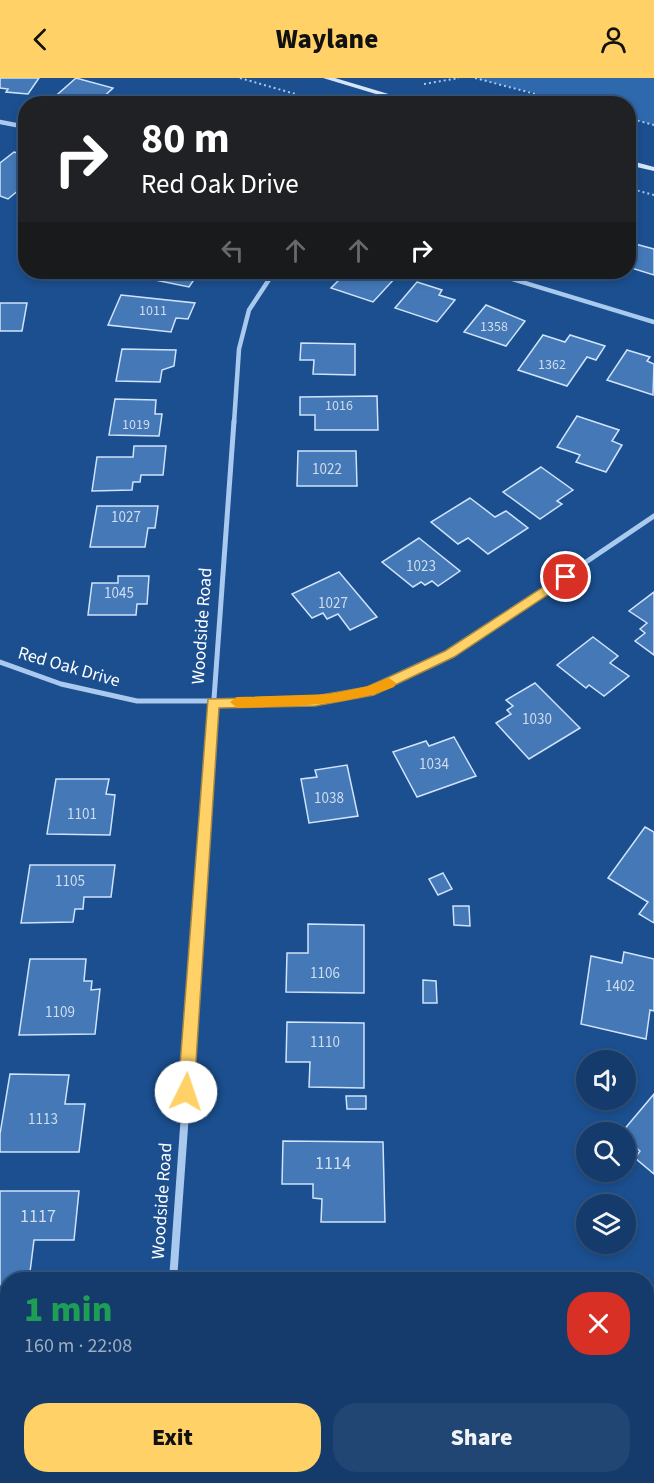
<!DOCTYPE html>
<html lang="en">
<head>
<meta charset="utf-8">
<style>
	:root { --surface:#143b6b; --page:#214673; --text:#f1f3f6; --muted:#9dadc1; --line:#33557e; --accent:#ffd166 }
	body { margin:0; font-family:"Source Sans 3",sans-serif; background:var(--page); color:var(--text); height:100vh; display:flex; flex-direction:column; font-size:22px; white-space:nowrap }
	* { box-sizing:border-box; margin:0 }
	p { font-size:20px; color:var(--muted) }
	.icon { flex:none; width:33px; height:33px; fill:none; stroke:currentColor; stroke-width:2; stroke-linecap:round; stroke-linejoin:round }
	.map { position:relative; flex:1; overflow:hidden }
	.panel { position:absolute; left:0px; top:1194px; width:654px; height:212px; display:flex; flex-direction:column; background:var(--surface); border-radius:24px 24px 0 0; box-shadow:0 3px 9px #0003,0 0 0 2px var(--line) }
	.panel>* { flex:none }
	.guide { position:absolute; left:18px; top:18px; width:618px; height:183px; border-radius:24px; box-shadow:0 3px 9px #0003,0 0 0 2px var(--line); background:#202124; color:#fff; overflow:hidden }
	.controls { position:absolute; left:576px; top:972px; display:grid; gap:12px }
	.controls a { display:grid; place-items:center; width:60px; height:60px; border-radius:50%; background:var(--surface); box-shadow:0 3px 9px #0003,0 0 0 2px var(--line); font-size:30px }
	.pin { position:absolute; display:grid; place-items:center; width:51px; height:51px; color:#fff; margin:-26px; border:3px solid #fff; border-radius:50%; box-shadow:0 2px 6px #0007 }
	.me { position:absolute; width:66px; margin:-33px; rotate:4deg; stroke-linejoin:round; filter:drop-shadow(0 0 4px #0008) }
	.turn { display:flex; align-items:center; gap:21px; height:126px; padding:0 24px; font-size:27px }
	.turn .icon { width:78px; height:78px; stroke-width:2.5 }
	.turn b { display:block; font-size:42px; line-height:51px }
	.lanes { display:flex; align-items:center; height:57px; padding:0 24px; background:#0003; justify-content:center; gap:30px; direction:ltr }
	.lanes .off { opacity:.35 }
	.round { display:grid; place-items:center; flex:none; width:63px; height:63px; border-radius:24px; background:var(--page) }
	.headline { display:flex; align-items:center; justify-content:space-between; height:102px; padding:0 24px }
	h1 { font-size:36px; font-weight:800; line-height:45px; color:#1e9e55 }
	.action { display:flex; gap:12px; margin-top:auto; padding:12px 24px }
	.action a { flex:1; height:69px; border-radius:24px; background:var(--accent); color:#111; font-size:24px; font-weight:800; line-height:69px; text-align:center }
	.action a+a { background:var(--page); color:var(--text) }
	header { display:flex; justify-content:space-between; align-items:center; height:78px; padding:0 24px; background:var(--accent); color:#111; font-size:27px; font-weight:800 }
	.map>svg:first-child { display:block }
</style>
</head>
<body>
<header><svg class="icon" aria-label="back" viewBox="0 0 24 24"><path d="M15 5l-7 7 7 7"/></svg>Waylane<svg class="icon" aria-label="person" viewBox="0 0 24 24"><circle cx="12" cy="8" r="4"/><path d="M4 21q1-7 8-7t8 7"/></svg></header>
<div class="map">
<svg width="654" height="1405" viewBox="0 0 654 1405">
	<rect width="100%" height="100%" fill="#1b4f8f"/>
	<!-- green -->
	<path fill="#2e69ad" d="M475,0H654V47L629,40L628,26L573,25Z"/>
	<!-- building -->
	<g fill="#4478b7" stroke="#cfe3fa" stroke-width="1.5">
		<path d="M0,0H39L28,16L6,14L8,11L0,10Z"/>
		<path d="M76,0L113,10L97,25L78,20L71,26L50,23Z"/>
		<path d="M129,19L151,26H121Z"/>
		<path d="M14,74L26,78V106L8,121L0,118V85Z"/>
		<path d="M628,164L654,171V197L628,189Z"/>
		<path d="M160,194H212L208,199L195,200L189,209L155,202Z"/>
		<path d="M347,194L368,197L371,194H382L397,198L373,224L331,210Z"/>
		<path d="M417,204L442,212L439,217L455,222L437,244L395,230Z"/>
		<path d="M121,217L195,225L188,241L176,240L171,254L108,247Z"/>
		<path d="M0,225H27L22,253H0Z"/>
		<path d="M486,227L525,243L506,268L464,254Z"/>
		<path d="M543,257L565,264L570,257L605,268L596,282L587,279L567,308L518,292Z"/>
		<path d="M301,265L355,266V297L313,296L314,282H300Z"/>
		<path d="M122,271L176,272L174,288L162,292L160,304L116,303Z"/>
		<path d="M627,272L650,279L647,283L654,286L653,317L607,302Z"/>
		<path d="M377,318L378,352H315V337H300V319Z"/>
		<path d="M115,321L156,322L155,336H162L159,358L109,357Z"/>
		<path d="M577,338L619,352L612,363L622,367L606,394L576,384L580,377L557,369Z"/>
		<path d="M134,368H166L163,397H141L140,404H133L132,412L92,413L97,379H133Z"/>
		<path d="M298,373H356L357,408H297Z"/>
		<path d="M541,389L573,412L557,423L562,426L540,441L503,414Z"/>
		<path d="M470,420L495,439L506,433L528,450L488,476L468,460L458,466L431,444Z"/>
		<path d="M97,428H158L155,450H148L145,469H90Z"/>
		<path d="M419,460L460,493L438,508L432,503L425,507L421,504L413,509L382,484Z"/>
		<path d="M339,494L377,539L350,552L338,536L327,541L323,535L312,540L292,516Z"/>
		<path d="M118,498H149L147,526H137L136,537H88L92,505H118Z"/>
		<path d="M654,514V577L635,563L645,555L640,551L647,545L629,533Z"/>
		<path d="M593,559L618,578L610,585L629,598L604,618L589,607L586,610L557,587Z"/>
		<path d="M535,605L580,650L529,681L496,645L511,636L507,632L513,628L506,622Z"/>
		<path d="M454,659L476,698L417,719L393,674L426,663L429,668Z"/>
		<path d="M347,687L358,738L309,745L301,701L317,699L315,692Z"/>
		<path d="M56,701H109L106,716L115,717L110,757L47,756Z"/>
		<path d="M645,749L654,754V845L639,836L648,824L608,800Z"/>
		<path d="M30,787H115L111,819H84L83,831H75L73,844L21,845Z"/>
		<path d="M443,795L452,811L438,817L429,801Z"/>
		<path d="M453,828H469L470,848L454,847Z"/>
		<path d="M308,846L364,847V915L286,914L287,875H308Z"/>
		<path d="M624,874L654,881V933L650,932L646,961L581,946L591,878L622,885Z"/>
		<path d="M30,881H86L84,903H92L91,912L100,911L95,956L19,957Z"/>
		<path d="M423,902L436,903L437,925H423Z"/>
		<path d="M287,944L364,945V1010L309,1009L310,984H286Z"/>
		<path d="M10,996L69,997L65,1026H85L79,1074H0V1056Z"/>
		<path d="M654,1016V1096L635,1080L640,1073L626,1061V1054H622Z"/>
		<path d="M346,1018H366V1031H347Z"/>
		<path d="M283,1063L383,1064L385,1144H321L322,1121L313,1120V1106H282Z"/>
		<path d="M0,1113H79L74,1162H34L29,1202H8V1207H0Z"/>
		<path d="M503,1193L530,1194V1202H503Z"/>
		<rect x="0" y="1254" width="8" height="93"/>
		<path d="M273,1402L351,1403V1405H273Z"/>
	</g>
	<g fill="none" stroke-linecap="round" stroke-linejoin="round">
		<!-- path -->
		<g stroke="#a9c9ee" stroke-width="2" stroke-dasharray="2 3" stroke-linecap="butt">
			<path d="M240,0L330,26"/>
			<path d="M475,0L573,26"/>
			<path d="M424,6L459,0"/>
			<path d="M628,40L654,47"/>
			<path d="M628,110L654,117"/>
		</g>
		<!-- minor-far2 -->
		<g stroke="#a9c9ee" stroke-width="4.5">
			<path d="M0,44L26,49"/>
			<path d="M489,194L654,244"/>
			<path d="M234,345L239,271L249,232L274,194"/>
		</g>
		<!-- minor-far1 -->
		<g stroke="#a9c9ee" stroke-width="5">
			<path d="M0,584L61,606L137,623H315L353,617L401,600L450,576L654,438"/>
			<path d="M201,801L234,343"/>
		</g>
		<!-- minor -->
		<g stroke="#a9c9ee" stroke-width="8">
			<path d="M173,1202L202,800"/>
			<path d="M158,1405L159,1398"/>
		</g>
		<!-- secondary -->
		<g fill="#d6e6fa" fill-rule="evenodd">
			<path d="M323,0H335L422,26H409Z"/>
			<path d="M628,82L654,89V93L628,87Z"/>
		</g>
	</g>
	<!-- route -->
	<path fill="#ffd166" stroke="#a68842" stroke-width="1.5" d="M566,494L570,495V502L454,579L374,617L315,628L219,630L194,1014L191,1019L186,1021L180,1019L178,1014L208,621L315,618L367,609L445,573Z"/>
	<!-- slow -->
	<path fill="#f59e0b" d="M389,600L396,605L394,609C343,629 291,628 237,630L230,624L237,619L332,616L368,608Z"/>
	<g text-anchor="middle" dominant-baseline="central" stroke-width="6" stroke-linejoin="round" paint-order="stroke">
		<!-- far-number labels -->
		<g font-size="14" fill="#d0dded">
			<text x="153" y="233">1011</text>
			<text x="494" y="249">1358</text>
			<text x="552" y="287">1362</text>
			<text x="339" y="328">1016</text>
			<text x="136" y="347">1019</text>
		</g>
		<!-- number labels -->
		<g font-size="15" fill="#d0dded">
			<text x="327" y="391">1022</text>
			<text x="126" y="439">1027</text>
			<text x="421" y="488">1023</text>
			<text x="119" y="515">1045</text>
			<text x="333" y="525">1027</text>
			<text x="537" y="641">1030</text>
			<text x="434" y="686">1034</text>
			<text x="329" y="720">1038</text>
			<text x="82" y="736">1101</text>
			<text x="70" y="803">1105</text>
			<text x="325" y="895">1106</text>
			<text x="620" y="908">1402</text>
			<text x="60" y="934">1109</text>
			<text x="325" y="964">1110</text>
			<text x="43" y="1041">1113</text>
		</g>
		<!-- street labels -->
		<g font-size="18" fill="#fff" stroke="#1b4f8f">
			<text transform="translate(202 548) rotate(-86)">Woodside Road</text>
			<text transform="translate(69 589) rotate(16)">Red Oak Drive</text>
			<text transform="translate(162 1123) rotate(-86)">Woodside Road</text>
		</g>
		<!-- near-number labels -->
		<g font-size="18" fill="#d0dded">
			<text x="333" y="1085">1114</text>
			<text x="38" y="1138">1117</text>
		</g>
	</g>
</svg>
<div class="controls">
<a><svg class="icon" aria-label="sound" viewBox="0 0 24 24"><path d="M4 9h4l5-4v14l-5-4H4zM17 9q2 3 0 6"/></svg></a>
<a><svg class="icon" aria-label="search" viewBox="0 0 24 24"><circle cx="10" cy="10" r="6"/><path d="M15 15l6 6"/></svg></a>
<a><svg class="icon" aria-label="layers" viewBox="0 0 24 24"><path d="M12 4l9 5-9 5-9-5zM3 14l9 5 9-5"/></svg></a>
</div>
<div class="pin" style="left:566px;top:499px;background:#d93025"><svg class="icon" aria-label="arrive" viewBox="0 0 24 24"><path d="M6 21V4h12l-3 4 3 4H6"/></svg></div>
<svg class="me" style="left:186px;top:1014px" viewBox="-20 -20 40 40"><circle r="19" fill="#fff"/><path d="M0-13L10 11 0 6-10 11z" fill="#ffd166"/></svg>
<div class="guide">
<div class="turn"><svg class="icon" aria-label="right" viewBox="0 0 24 24"><path d="M7 20v-9h11M14 6l5 5-5 5"/></svg><div><b>80 m</b>Red Oak Drive</div></div>
<div class="lanes"><svg class="icon off" aria-label="left" viewBox="0 0 24 24"><path d="M17 20v-9H6M10 6l-5 5 5 5"/></svg><svg class="icon off" aria-label="ahead" viewBox="0 0 24 24"><path d="M12 20V5M6 11l6-6 6 6"/></svg><svg class="icon off" aria-label="ahead" viewBox="0 0 24 24"><path d="M12 20V5M6 11l6-6 6 6"/></svg><svg class="icon" aria-label="right" viewBox="0 0 24 24"><path d="M7 20v-9h11M14 6l5 5-5 5"/></svg></div>
</div>
<section class="panel">
<div class="headline"><div><h1>1 min</h1><p>160 m · 22:08</p></div><a class="round" style="background:#d93025;color:#fff"><svg class="icon" aria-label="close" viewBox="0 0 24 24"><path d="M6 6l12 12M18 6L6 18"/></svg></a></div>
<div class="action"><a>Exit</a><a>Share</a></div>
</section>
</div>
</body>
</html>
